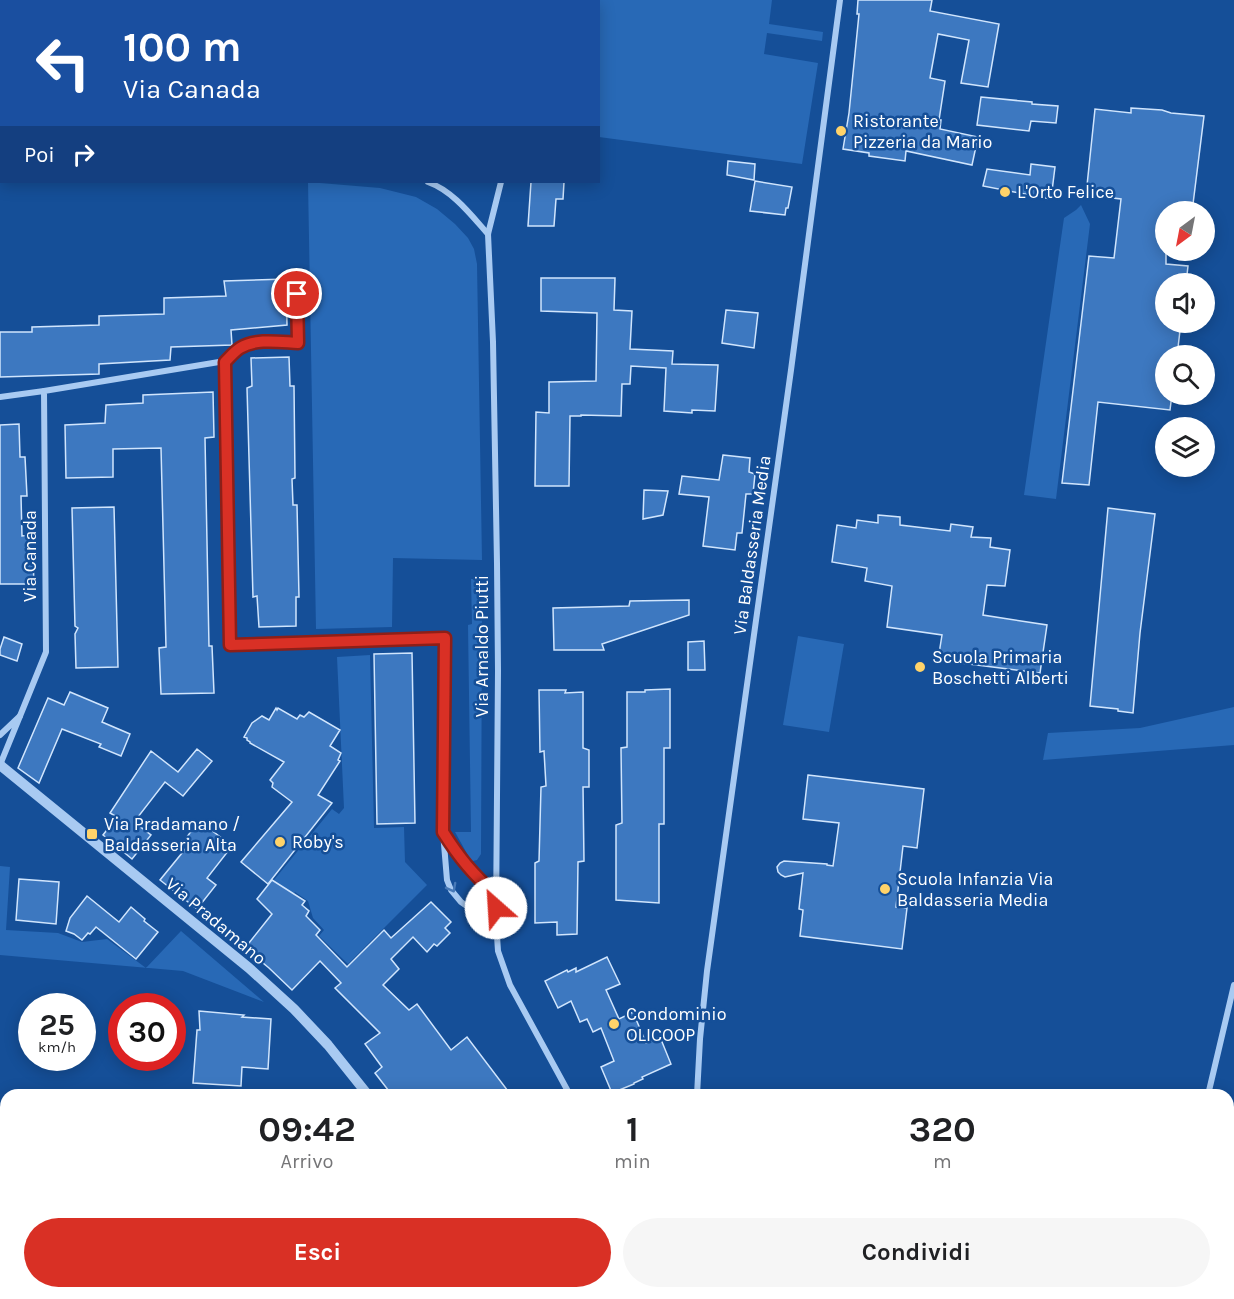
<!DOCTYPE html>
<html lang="it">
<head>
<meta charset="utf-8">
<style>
	:root { --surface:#fff; --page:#f6f6f6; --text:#202124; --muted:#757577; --accent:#d93025 }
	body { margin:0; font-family:Karla,sans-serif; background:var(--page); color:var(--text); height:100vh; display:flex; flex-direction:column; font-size:22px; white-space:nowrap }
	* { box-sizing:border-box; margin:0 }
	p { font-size:20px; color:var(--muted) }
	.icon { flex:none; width:33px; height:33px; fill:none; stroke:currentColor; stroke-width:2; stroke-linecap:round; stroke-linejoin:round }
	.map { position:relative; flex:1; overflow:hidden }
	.details { position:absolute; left:0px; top:1089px; width:1234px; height:210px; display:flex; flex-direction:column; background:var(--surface); border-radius:18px 18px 0 0; box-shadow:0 3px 15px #0003 }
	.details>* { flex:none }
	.top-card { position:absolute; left:0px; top:0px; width:600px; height:183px; box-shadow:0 3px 15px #0003; background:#1a4fa0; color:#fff; overflow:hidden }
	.needle { width:39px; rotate:212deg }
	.fabs { position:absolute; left:1155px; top:201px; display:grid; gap:12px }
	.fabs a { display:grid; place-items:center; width:60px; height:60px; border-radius:50%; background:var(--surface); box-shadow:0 3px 15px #0003; font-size:30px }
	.speed { position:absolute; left:18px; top:993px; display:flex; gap:12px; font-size:30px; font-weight:700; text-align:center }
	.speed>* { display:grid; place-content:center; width:78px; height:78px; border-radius:50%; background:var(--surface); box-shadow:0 3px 15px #0003; line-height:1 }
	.speed small { font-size:15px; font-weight:400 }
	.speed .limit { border:9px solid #d22; background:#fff; color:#111 }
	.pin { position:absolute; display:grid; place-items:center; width:51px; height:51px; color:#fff; margin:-26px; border:3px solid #fff; border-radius:50%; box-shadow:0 2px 6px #0007 }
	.me { position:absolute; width:66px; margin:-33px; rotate:334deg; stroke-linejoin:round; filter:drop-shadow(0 0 4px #0008) }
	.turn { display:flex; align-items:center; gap:21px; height:126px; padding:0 24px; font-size:27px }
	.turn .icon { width:78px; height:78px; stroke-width:2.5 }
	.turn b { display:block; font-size:42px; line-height:51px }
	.then { display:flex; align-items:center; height:57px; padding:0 24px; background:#0003; gap:12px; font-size:22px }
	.eta { display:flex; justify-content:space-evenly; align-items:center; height:102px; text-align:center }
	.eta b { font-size:36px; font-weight:700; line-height:42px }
	.button { display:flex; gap:12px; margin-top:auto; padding:12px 24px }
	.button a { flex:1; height:69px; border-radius:36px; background:var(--accent); color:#fff; font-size:24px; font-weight:700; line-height:69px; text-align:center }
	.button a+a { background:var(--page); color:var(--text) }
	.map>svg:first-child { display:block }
</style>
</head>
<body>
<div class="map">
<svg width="1234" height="1299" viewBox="0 0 1234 1299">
	<rect width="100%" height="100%" fill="#154f98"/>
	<!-- green -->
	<g fill="#2869b6">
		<path d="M549,0H772L769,24L823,32L822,41L767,33L764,54L818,63L802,164L599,137L598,2L548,1Z"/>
		<path d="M308,182L380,188L416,197L437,209L455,224L468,238L474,249L477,264L482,560L393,558L392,627L316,629Z"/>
		<path d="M1081,205L1090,224L1056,499L1024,495L1064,218L1076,210Z"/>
		<path d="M471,579H480L482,623L481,854L477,860L473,861L470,859L455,832H471L468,625L472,624Z"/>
		<path d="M798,636L844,644L829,732L783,725Z"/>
		<path d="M370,655L374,828L404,827L405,862L427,885L348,964L319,936L324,930L313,918L308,901L295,892L278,916L287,890L274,880L332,809L339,814L344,808L337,657Z"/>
		<path d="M1234,707V745L1043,760L1048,733L1140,728Z"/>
		<path d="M0,866L10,867L6,930L58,933L82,942L107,939L146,968L181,931L264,1002L183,971L0,955Z"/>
	</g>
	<!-- building -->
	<g fill="#3d78c0" stroke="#d0e5fd" stroke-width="1.5">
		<path d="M858,0H932L930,11L999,24L988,87L961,83L969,40L938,34L930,78L945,81L939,120H941L940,129L978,137L972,165L906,151L905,161L869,156V153L843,149L849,113L859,14H857Z"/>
		<path d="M981,97L1032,102V104L1058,106L1056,123L1031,121L1029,131L977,125Z"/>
		<path d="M1131,108L1162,110L1171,113L1204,116L1192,212H1166V264L1188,266L1186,284H1166V322H1181L1177,356H1166V394H1172L1170,410L1098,402L1089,485L1062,483L1089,256L1114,258L1121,199L1086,195L1095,109L1131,113Z"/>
		<path d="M728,161L755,164L754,180L727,175Z"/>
		<path d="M1031,164L1055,167L1051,199L983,186L987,169L1030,175Z"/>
		<path d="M755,181L792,187L788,208H786L785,215L750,211Z"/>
		<path d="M531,182H564L563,199H556L554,226H528Z"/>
		<path d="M541,278H615L614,310L632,311L630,349L673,351L672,364L718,365L715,411L692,410V413L664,411L666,368L631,366L630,384H622L621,416L581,415V416H570L569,486H535L536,412L549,413V382L596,381L597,313L541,311Z"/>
		<path d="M286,279L287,325L231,330L232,345L171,347L170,360L99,364V374L0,377V332H32V327L99,325V316L164,314V298L226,296L224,281Z"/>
		<path d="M726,310L758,313L754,348L722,343Z"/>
		<path d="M289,357L290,386H294L295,478L292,479L293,505H297L299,597H296V626L259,627L257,596L253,597L247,388L252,386L251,358Z"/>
		<path d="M213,392L214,437L205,438L209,646H212L214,693L161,694L159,648L166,647L161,448L113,449V477L66,478L65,425L105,423L106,405L143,403V395Z"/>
		<path d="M19,424L20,457H25L27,496H21L22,536L32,535L34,584H0V425Z"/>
		<path d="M723,455L750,458L749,472L755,474L753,494H746L742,533H737L735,550L703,546L709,497L679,494L682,476L719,480Z"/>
		<path d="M644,490L668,491L663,515L643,519Z"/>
		<path d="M114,507L118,667L76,668L75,634L78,628L75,626L72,508Z"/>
		<path d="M1108,508L1155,514L1140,633L1133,713L1118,711V709L1090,706Z"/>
		<path d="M878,515L900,517V525L950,531L951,524L973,527L971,537L991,538L990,547L1010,550L1005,586L987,585L983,615L1047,625L1040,673L938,660L942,635L887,627L892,586L865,581L867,568L832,562L837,525L856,528L857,520L878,523Z"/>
		<path d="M689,600V615L602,644L604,650H554L553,608L629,606L630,601Z"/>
		<path d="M4,637L22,644L17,661L0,655V649Z"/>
		<path d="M704,641L705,670H688V642Z"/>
		<path d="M412,653L415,823L377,824L374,654Z"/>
		<path d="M670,689V748H664V824H659V903L616,900V825L622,823L621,748L627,747V692H645V690Z"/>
		<path d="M539,690H566L565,693L583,692V748L589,750V787H583L584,861L578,862L577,934L557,935V922L535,923V863L539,861L541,787L546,786L544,751L540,752Z"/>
		<path d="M70,692L108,708L102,722L130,734L121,756L99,747L101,744L62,729L39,783L18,768L48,698L64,705Z"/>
		<path d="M276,708L277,710L278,708L297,719L300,715L304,717L309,712L340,730L330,746L341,753L338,760L340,761L318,795L332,803L268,884L241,862L292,802L272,787L273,783L270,780L284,762L250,743V742L247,740V738L244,737L252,723L262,716L269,720Z"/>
		<path d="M197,749L212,761L183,796L165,782L134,822L151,835L132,859L103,835L117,817L110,813L151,751L178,772Z"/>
		<path d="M808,775L924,789L917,848L903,846L896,907L907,908L902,949L800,936L803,910L799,909L803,873L785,877L781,875L778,872L777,867L780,863L784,861L827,864V865L833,866L839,823L803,819Z"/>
		<path d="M199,821L223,839L221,844L229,850L207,878L216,885L197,909L160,880L191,842L186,838Z"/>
		<path d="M19,879L59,882L56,924L16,920Z"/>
		<path d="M272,880L305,901L302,905L309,911L306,916L320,930L316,935L347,967L384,930L391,938L431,902L451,922L445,928L450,933L437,946L434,944L427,952L413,937L391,959L399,969L383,985L409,1010L417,1004L451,1050L467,1037L511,1095H392L375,1073L382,1067L365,1044L380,1033L335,988L341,983L320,961L292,990L269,968L245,948L272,914L257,899Z"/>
		<path d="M87,896L119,922L131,907L145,919L144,921L158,932L136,959L96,927L90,934L88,933L82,940L74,934L66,931L70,918Z"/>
		<path d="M607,957L620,984L606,990L619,1019L633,1012L646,1043L660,1037L671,1064L642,1077L643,1079L634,1083V1084L612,1093L601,1067L614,1061L601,1028L593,1032L587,1019L580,1022L571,1001L558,1008L545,981L567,970L568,972L576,968V972Z"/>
		<path d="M199,1011L244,1015L242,1017L271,1019L268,1069L242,1067L241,1086L193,1083L197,1030H200Z"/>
	</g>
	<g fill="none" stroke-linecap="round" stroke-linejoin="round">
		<!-- minor -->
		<g stroke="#a8caf2" stroke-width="6">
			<path d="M537,2V0"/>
			<path d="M0,50L2,51"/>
			<path d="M428,182C453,191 471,215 488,234"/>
			<path d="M501,182L488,234L493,342L497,563L498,671L496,921L498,951L510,985L570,1095"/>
			<path d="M225,361C230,357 235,351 240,348C257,338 279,342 298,343L297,294"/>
			<path d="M0,397L44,391"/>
			<path d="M20,716L46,652L44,391L225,361L230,645L445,638L443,832L447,880L451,890L461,902L474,911L496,921"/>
			<path d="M0,735L20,716L0,765"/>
			<path d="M444,834C460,860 474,875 496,895"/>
			<path d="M697,1095L700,1039L707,971L791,370L840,0"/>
			<path d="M1208,1095L1234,985"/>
			<path d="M144,1293L149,1299"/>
			<path d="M686,1299L687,1293"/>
			<path d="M1161,1299L1162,1293"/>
		</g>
		<!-- tertiary -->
		<g stroke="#a8caf2" stroke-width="10">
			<path d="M0,765L249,968L294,1009L328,1045L368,1095"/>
			<path d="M527,1293L531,1299"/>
		</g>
	</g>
	<!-- one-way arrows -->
	<defs><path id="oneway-chevron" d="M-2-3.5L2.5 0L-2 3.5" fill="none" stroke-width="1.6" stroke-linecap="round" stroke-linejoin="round" transform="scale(1.5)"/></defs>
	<use stroke="#487ab8" href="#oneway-chevron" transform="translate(452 888) rotate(62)"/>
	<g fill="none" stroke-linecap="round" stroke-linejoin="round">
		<!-- route casing -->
		<g stroke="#8d1f18" stroke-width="15">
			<path id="route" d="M297,294L298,343C279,342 256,338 240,348C235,351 230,357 225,362L230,645L445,638L443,832C460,859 473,874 496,895V908"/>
		</g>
		<!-- route -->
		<use href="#route" stroke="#d93025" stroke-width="10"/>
	</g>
	<!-- markers -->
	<g fill="#ffd36a" stroke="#154f98" stroke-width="2">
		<circle cx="841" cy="131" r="6"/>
		<circle cx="1005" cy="192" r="6"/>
		<circle cx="920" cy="667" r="6"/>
		<rect x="86" y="828" width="12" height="12" rx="3"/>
		<circle cx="280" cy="842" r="6"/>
		<circle cx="885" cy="889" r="6"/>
		<circle cx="614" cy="1024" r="6"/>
	</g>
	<g text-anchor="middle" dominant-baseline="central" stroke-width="5" stroke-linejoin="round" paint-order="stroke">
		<!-- poi labels -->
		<g font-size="18" fill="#fff" stroke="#154f98" text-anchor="start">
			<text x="853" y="121">Ristorante<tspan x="853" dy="21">Pizzeria da Mario</tspan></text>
			<text x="1017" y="192">L'Orto Felice</text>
			<text x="932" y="657">Scuola Primaria<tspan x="932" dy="21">Boschetti Alberti</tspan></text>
			<text x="104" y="824">Via Pradamano /<tspan x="104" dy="21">Baldasseria Alta</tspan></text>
			<text x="292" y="842">Roby's</text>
			<text x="897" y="879">Scuola Infanzia Via<tspan x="897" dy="21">Baldasseria Media</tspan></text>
			<text x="626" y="1014">Condominio<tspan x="626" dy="21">OLICOOP</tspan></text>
		</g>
		<!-- street labels -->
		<g font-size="18" fill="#fff" stroke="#154f98">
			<text transform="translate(752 545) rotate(-82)">Via Baldasseria Media</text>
			<text transform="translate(30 556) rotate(-90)">Via Canada</text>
			<text transform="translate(482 646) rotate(-90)">Via Arnaldo Piutti</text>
			<text transform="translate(216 921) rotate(40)">Via Pradamano</text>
		</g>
	</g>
</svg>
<div class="fabs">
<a><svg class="needle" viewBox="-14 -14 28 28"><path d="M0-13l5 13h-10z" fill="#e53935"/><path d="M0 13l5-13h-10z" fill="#757577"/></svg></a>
<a><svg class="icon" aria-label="sound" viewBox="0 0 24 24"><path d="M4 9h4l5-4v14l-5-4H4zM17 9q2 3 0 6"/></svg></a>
<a><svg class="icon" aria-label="search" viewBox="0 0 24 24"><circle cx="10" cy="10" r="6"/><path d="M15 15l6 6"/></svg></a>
<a><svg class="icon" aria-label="layers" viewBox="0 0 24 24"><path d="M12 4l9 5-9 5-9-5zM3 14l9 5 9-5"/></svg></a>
</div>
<div class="speed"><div>25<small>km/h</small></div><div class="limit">30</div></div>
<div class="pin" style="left:297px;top:294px;background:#d93025"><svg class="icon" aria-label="arrive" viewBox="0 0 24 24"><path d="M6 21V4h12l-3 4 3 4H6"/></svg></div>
<svg class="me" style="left:496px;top:908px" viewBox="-20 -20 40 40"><circle r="19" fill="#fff"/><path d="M0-13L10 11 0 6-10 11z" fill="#d93025"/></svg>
<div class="top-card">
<div class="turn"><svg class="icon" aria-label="left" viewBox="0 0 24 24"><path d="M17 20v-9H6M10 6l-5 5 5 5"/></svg><div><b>100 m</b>Via Canada</div></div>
<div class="then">Poi<svg class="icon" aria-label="right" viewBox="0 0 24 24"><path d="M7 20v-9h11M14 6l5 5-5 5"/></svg></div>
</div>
<section class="details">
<div class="eta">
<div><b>09:42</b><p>Arrivo</p></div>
<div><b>1</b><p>min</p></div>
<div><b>320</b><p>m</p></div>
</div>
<div class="button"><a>Esci</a><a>Condividi</a></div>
</section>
</div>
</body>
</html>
